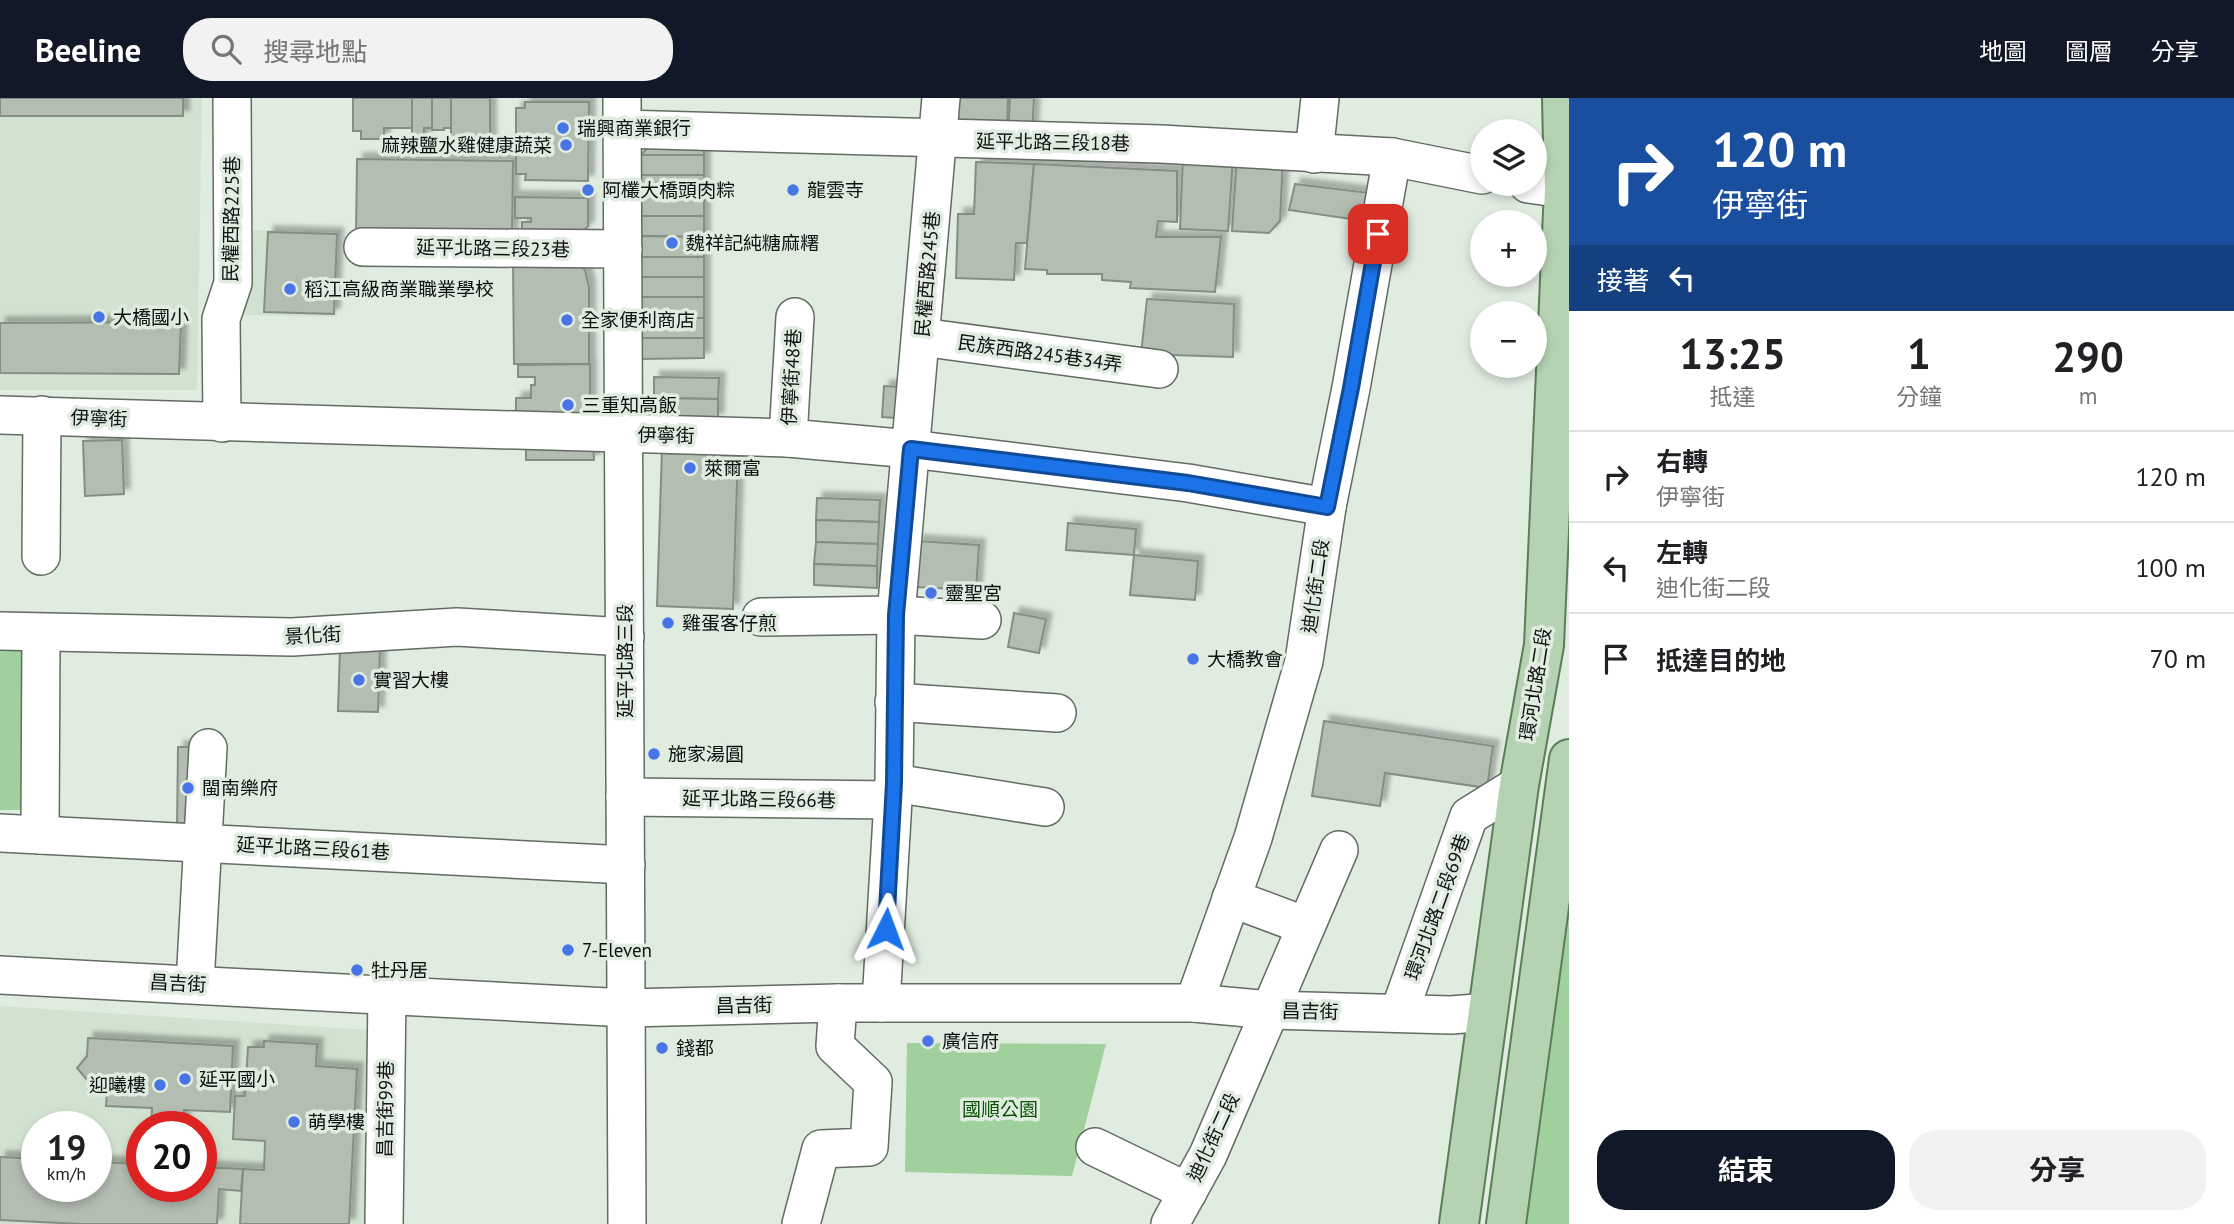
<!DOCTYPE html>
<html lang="zh-TW">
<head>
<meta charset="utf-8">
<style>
	:root { --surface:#fff; --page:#f2f2f2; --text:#202124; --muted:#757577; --line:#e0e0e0; --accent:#111827 }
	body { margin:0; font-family:"PT Sans","Noto Sans TC",sans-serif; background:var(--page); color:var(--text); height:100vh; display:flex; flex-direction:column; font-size:26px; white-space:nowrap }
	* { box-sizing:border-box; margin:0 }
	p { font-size:23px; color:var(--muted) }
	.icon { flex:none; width:38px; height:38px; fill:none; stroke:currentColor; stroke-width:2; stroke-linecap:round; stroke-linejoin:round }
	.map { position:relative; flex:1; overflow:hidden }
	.sheet { display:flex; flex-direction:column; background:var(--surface); width:665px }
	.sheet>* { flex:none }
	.hud { background:#1a4fa0; color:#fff; overflow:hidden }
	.controls { position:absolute; left:1470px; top:21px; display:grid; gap:14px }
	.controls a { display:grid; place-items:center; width:77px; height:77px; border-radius:50%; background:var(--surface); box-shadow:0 4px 10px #0003; font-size:35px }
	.speed { position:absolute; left:21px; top:1013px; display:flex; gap:14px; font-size:35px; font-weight:700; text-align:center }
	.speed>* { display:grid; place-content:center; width:91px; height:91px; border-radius:50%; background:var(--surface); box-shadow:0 4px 10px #0003; line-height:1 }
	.speed small { font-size:18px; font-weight:400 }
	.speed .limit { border:10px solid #d22; background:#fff; color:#111 }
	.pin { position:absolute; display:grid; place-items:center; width:60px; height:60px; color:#fff; margin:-30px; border-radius:14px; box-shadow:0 4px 10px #0006 }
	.me { position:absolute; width:77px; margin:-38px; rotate:3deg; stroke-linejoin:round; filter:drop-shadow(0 0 5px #0008) }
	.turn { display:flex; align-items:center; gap:24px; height:147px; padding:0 28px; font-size:32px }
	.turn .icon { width:91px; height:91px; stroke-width:2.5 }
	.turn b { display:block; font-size:49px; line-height:60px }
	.then { display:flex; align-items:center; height:66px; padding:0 28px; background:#0003; gap:14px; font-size:26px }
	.eta { display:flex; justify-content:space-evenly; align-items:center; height:119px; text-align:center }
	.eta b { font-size:42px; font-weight:700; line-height:49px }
	.cta { display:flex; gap:14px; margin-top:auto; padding:14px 28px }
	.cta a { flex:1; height:80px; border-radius:28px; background:var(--accent); color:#fff; font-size:28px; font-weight:700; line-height:80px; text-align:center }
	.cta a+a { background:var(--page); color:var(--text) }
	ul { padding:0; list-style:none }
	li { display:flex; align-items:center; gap:21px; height:91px; padding:0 28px; border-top:2px solid var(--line) }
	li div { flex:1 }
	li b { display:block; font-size:26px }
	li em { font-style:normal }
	header { display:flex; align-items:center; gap:42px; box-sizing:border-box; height:98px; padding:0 35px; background:var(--accent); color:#fff }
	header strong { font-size:33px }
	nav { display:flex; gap:38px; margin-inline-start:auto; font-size:24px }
	.search { width:490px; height:63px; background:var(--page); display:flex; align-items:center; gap:18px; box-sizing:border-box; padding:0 24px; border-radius:28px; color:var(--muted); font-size:26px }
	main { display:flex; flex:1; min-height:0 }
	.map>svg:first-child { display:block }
</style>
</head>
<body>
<header>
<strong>Beeline</strong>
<div class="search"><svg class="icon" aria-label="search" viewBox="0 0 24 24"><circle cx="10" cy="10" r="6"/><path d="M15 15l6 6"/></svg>搜尋地點</div>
<nav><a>地圖</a><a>圖層</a><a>分享</a></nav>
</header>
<main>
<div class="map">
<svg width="1569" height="1126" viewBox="0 0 1569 1126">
	<defs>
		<filter id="shadow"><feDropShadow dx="6" dy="-6" stdDeviation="2" flood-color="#0004"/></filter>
	</defs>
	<rect width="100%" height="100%" fill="#e1ece0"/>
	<!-- built -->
	<g fill="#d2e2d0" fill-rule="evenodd">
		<path d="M0,0H202L197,292H0Z"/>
		<path d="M249,132L340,133L337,219L238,217Z"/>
		<path d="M0,908L370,932L367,1126H0ZM37,1029H96V1088H37ZM142,1029H201V1088H142Z"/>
	</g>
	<!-- green -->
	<g fill="#a0d09b">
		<path d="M0,549H28L21,712H0Z"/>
		<path d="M1569,781V1126H1521Z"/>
		<path d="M907,945L1106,946L1072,1078L905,1074Z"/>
	</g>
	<!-- building -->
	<g fill="#b3bdb1" stroke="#848e83" stroke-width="2" filter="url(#shadow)">
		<rect x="0" y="0" width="183" height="18"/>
		<path d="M353,0H412V30H384V41H361V33H353Z"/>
		<path d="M412,0H432V30H424V42H412Z"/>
		<path d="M432,0H451V30H444V32H432Z"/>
		<rect x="451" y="0" width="39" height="52"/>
		<path d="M947,0H1008L1007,37L946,34Z"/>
		<path d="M1010,0H1034L1032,37H1008Z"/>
		<path d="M525,4H589L588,83L525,82L526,76H516V10H525Z"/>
		<path d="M659,36H704V57H641Z"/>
		<rect x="641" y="57" width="63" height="20"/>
		<path d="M1183,57L1233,59L1228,133L1180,131Z"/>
		<path d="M1237,58L1283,60L1280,123L1269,135L1232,133Z"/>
		<path d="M357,61L513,63L512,141L356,137Z"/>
		<path d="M976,64L1034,66L1027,145H1016L1014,182L956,180L958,116H974Z"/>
		<path d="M1034,66L1177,73V124L1158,123L1156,139H1221L1215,194L1130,190L1131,184L1102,182V176H1047V172L1025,171Z"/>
		<rect x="641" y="77" width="63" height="21"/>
		<path d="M1295,86L1378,96L1371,124L1289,112Z"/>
		<rect x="641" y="98" width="63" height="20"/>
		<path d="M515,99L588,100V128L575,141L522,140V124H531V120H515Z"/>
		<path d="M641,118H704V139L641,138Z"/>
		<path d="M268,134L337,136L334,216L264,214Z"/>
		<path d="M641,138L704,139V159H641Z"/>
		<rect x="641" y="159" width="63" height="20"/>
		<path d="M513,165L577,166L585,172L589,189V266H514Z"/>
		<rect x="641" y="179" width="63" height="20"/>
		<rect x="641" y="199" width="63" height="21"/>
		<path d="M1147,201L1234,206L1233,259L1141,256Z"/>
		<rect x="641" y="220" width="63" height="20"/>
		<path d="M181,224L179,276L0,275V225Z"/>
		<path d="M641,240H704V260L641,261Z"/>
		<path d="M590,266V306L579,317H516V300H531V287H535V279H518V267Z"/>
		<path d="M654,279L719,280L718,301L654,300Z"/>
		<path d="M884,288L913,290L910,321L882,319Z"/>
		<path d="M654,300L718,301V321L653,320Z"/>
		<path d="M593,338L594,362H526V339Z"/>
		<path d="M122,342L124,396L85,398L83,343Z"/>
		<path d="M662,350L738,353L733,511L657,508Z"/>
		<path d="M817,400L880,402L879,424L816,422Z"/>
		<path d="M816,422L879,424L878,446L816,444Z"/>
		<path d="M1068,425L1136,431L1134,457L1066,452Z"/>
		<path d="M917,443L979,447L976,492L914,489Z"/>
		<path d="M816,444L878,446L877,468L814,466Z"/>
		<path d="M1134,457L1198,463L1195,502L1130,497Z"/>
		<path d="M814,466L877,468V490L814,487Z"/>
		<path d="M1014,515L1046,521L1039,555L1008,549Z"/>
		<path d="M340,550L380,551L378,614L338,613Z"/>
		<path d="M1324,623L1493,648L1487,690L1385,675L1380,708L1312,698Z"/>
		<path d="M178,649H198L197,730H177Z"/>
		<path d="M88,940L233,948L230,1014L184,1012L183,1029H151L152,1010L106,1008L107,993L88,992V983L77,970L87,958Z"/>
		<path d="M264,943L317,946L316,968L357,971L349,1126H240L243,1071L264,1072L265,1043L233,1041L235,998H245L248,949H264Z"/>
		<path d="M0,1059L37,1061V1088H96V1064L142,1066V1088H201V1069L243,1071L241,1093L219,1091L217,1126H81L0,1122Z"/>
	</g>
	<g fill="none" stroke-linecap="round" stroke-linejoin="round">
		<!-- minor casing -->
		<g stroke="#626c61" stroke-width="40">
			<g id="minor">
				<path d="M622,0L627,1126"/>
				<path d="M622,31L1161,46L1392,59L1482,77"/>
				<path d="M1314,56L1320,0"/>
				<path d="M1528,86L1564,91"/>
				<path d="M363,149L623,151"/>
				<path d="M921,239L1159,271"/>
				<path d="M0,317L788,340L911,351L1188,385L1327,409"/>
				<path d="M222,325L221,221L233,185L232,0"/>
				<path d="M788,340L795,219"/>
				<path d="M41,458L42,317"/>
				<path d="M761,519L896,517L982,522"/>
				<path d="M0,533L292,539L457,529L625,539"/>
				<path d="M894,604L1057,615"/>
				<path d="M894,685L1045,709"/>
				<path d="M625,699L893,702"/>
				<path d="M0,735L626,767"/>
				<path d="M40,737L41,536"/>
				<path d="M1231,800L1306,828"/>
				<path d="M0,877L627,910L838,905H1194L1270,912L1451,917L1488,914"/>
				<path d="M195,886L208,650"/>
				<path d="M881,905L894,685L896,517L941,0"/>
				<path d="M1194,905L1253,740L1304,563L1327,409L1351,290L1392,59"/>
				<path d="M1399,915L1469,718L1519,687"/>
				<path d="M1095,1049L1188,1094"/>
				<path d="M384,1126L387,896"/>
				<path d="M801,1126L821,1051L869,1049L873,984L835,948L838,905"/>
				<path d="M1170,1126L1208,1057L1339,752"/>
			</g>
		</g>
		<!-- major casing -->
		<g stroke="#5b7d57" stroke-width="42">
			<g id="major">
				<path d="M1459,1126L1519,687L1544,547L1564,91L1562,0"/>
				<path d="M1506,1126L1569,661"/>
			</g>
		</g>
		<!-- minor -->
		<use href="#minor" stroke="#fff" stroke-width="37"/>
		<!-- major -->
		<use href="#major" stroke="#b5d3b2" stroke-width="38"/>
	</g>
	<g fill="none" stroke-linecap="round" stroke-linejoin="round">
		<!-- route casing -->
		<g stroke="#114b97" stroke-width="18">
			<path id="route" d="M886,831L894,685L896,517L911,351L1188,385L1327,409L1351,290L1378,136"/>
		</g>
		<!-- route -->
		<use href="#route" stroke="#1a73e8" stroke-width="12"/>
	</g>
	<!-- markers -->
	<g fill="#4774e6" stroke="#e1ece0" stroke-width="2.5">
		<circle cx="563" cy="30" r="7"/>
		<circle cx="566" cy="47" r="7"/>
		<circle cx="588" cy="92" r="7"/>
		<circle cx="793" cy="92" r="7"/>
		<circle cx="672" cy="145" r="7"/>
		<circle cx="290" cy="191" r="7"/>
		<circle cx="99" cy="219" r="7"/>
		<circle cx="567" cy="222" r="7"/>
		<circle cx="568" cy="307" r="7"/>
		<circle cx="690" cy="370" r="7"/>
		<circle cx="931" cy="495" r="7"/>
		<circle cx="668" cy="525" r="7"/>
		<circle cx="1193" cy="561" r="7"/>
		<circle cx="359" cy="582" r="7"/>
		<circle cx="654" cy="656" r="7"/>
		<circle cx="188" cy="690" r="7"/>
		<circle cx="568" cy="852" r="7"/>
		<circle cx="357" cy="872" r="7"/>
		<circle cx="928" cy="943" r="7"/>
		<circle cx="662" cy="950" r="7"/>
		<circle cx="185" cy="981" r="7"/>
		<circle cx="160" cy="987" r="7"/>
		<circle cx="294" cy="1024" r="7"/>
	</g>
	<g text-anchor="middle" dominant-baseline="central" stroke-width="7" stroke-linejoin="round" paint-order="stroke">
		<!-- poi labels -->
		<g font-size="19" fill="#0e120e" stroke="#e1ece0" text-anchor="start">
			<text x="577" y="30">瑞興商業銀行</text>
			<text x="552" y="47" text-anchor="end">麻辣鹽水雞健康蔬菜</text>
			<text x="602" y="92">阿欉大橋頭肉粽</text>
			<text x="807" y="92">龍雲寺</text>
			<text x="686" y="145">魏祥記純糖麻糬</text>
			<text x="304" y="191">稻江高級商業職業學校</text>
			<text x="113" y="219">大橋國小</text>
			<text x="581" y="222">全家便利商店</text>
			<text x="582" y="307">三重知高飯</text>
			<text x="704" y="370">萊爾富</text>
			<text x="945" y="495">靈聖宮</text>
			<text x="682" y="525">雞蛋客仔煎</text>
			<text x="1207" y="561">大橋教會</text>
			<text x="373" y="582">實習大樓</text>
			<text x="668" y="656">施家湯圓</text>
			<text x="202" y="690">閩南樂府</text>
			<text x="582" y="852">7-Eleven</text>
			<text x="371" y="872">牡丹居</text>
			<text x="942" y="943">廣信府</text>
			<text x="676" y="950">錢都</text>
			<text x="199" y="981">延平國小</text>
			<text x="146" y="987" text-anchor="end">迎曦樓</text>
			<text x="308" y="1024">萌學樓</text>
		</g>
		<!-- street labels -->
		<g font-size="19" fill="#0e120e" stroke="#e1ece0">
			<text transform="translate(1053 44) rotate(1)">延平北路三段18巷</text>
			<text transform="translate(231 121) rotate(-89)">民權西路225巷</text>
			<text transform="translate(493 150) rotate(1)">延平北路三段23巷</text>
			<text transform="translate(927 176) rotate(-85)">民權西路245巷</text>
			<text transform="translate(1040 255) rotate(8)">民族西路245巷34弄</text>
			<text transform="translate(791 279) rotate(-87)">伊寧街48巷</text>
			<text transform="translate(99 320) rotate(2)">伊寧街</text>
			<text transform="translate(666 337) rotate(1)">伊寧街</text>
			<text transform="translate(1315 488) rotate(-82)">迪化街二段</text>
			<text transform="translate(313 537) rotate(-3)">景化街</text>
			<text transform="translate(625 563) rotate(-90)">延平北路三段</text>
			<text transform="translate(1535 586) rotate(-81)">環河北路二段</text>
			<text transform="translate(759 701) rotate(1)">延平北路三段66巷</text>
			<text transform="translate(313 750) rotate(3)">延平北路三段61巷</text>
			<text transform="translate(1437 809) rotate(-70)">環河北路二段69巷</text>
			<text transform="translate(178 885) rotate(3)">昌吉街</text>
			<text transform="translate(744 907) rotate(-1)">昌吉街</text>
			<text transform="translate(1310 913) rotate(1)">昌吉街</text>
			<text transform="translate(385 1011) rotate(-89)">昌吉街99巷</text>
			<text transform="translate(1213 1039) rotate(-65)">迪化街二段</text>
		</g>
		<!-- park labels -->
		<g font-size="19" fill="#075203" stroke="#e1ece0">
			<text x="1000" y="1011">國順公園</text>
		</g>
	</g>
</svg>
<div class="controls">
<a><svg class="icon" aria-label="layers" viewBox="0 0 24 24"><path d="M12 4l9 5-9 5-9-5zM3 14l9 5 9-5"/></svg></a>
<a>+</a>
<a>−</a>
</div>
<div class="speed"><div>19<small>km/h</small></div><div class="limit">20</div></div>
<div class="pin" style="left:1378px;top:136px;background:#d93025"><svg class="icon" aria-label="arrive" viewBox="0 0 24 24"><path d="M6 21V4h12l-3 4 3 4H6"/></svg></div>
<svg class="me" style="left:886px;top:831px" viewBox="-20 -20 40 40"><path d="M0-17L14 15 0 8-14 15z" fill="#1a73e8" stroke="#fff" stroke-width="4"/></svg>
</div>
<section class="sheet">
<div class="hud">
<div class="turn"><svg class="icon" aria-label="right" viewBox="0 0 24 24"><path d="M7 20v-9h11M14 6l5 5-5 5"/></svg><div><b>120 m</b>伊寧街</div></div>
<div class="then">接著<svg class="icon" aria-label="left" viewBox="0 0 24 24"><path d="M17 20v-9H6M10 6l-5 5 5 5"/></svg></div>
</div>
<div class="eta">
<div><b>13:25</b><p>抵達</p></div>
<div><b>1</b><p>分鐘</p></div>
<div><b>290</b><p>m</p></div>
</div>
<ul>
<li><svg class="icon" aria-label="right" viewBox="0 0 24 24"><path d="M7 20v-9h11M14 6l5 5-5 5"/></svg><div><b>右轉</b><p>伊寧街</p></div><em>120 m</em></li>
<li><svg class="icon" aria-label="left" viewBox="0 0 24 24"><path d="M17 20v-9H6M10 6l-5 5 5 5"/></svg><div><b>左轉</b><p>迪化街二段</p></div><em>100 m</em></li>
<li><svg class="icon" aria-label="arrive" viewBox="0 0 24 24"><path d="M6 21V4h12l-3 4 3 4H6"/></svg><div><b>抵達目的地</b></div><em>70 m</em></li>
</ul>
<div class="cta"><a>結束</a><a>分享</a></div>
</section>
</main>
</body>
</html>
